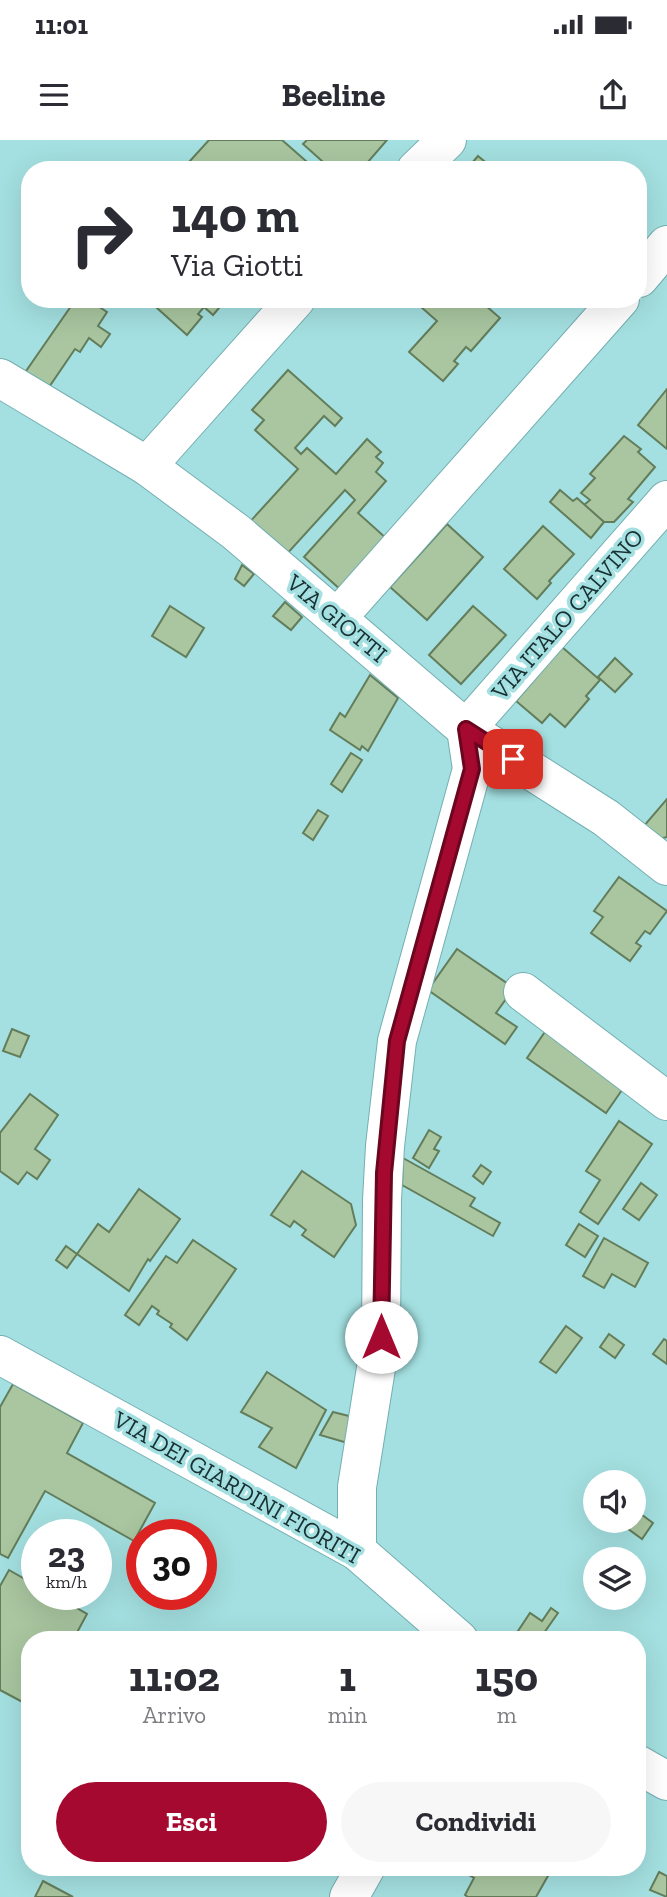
<!DOCTYPE html>
<html lang="it">
<head>
<meta charset="utf-8">
<style>
	:root { --surface:#fff; --page:#f7f7f7; --text:#2b2b33; --muted:#7c7c81; --accent:#a5092f }
	body { margin:0; font-family:"Zilla Slab",serif; background:var(--page); color:var(--text); height:100vh; display:flex; flex-direction:column; font-size:26px; white-space:nowrap }
	* { box-sizing:border-box; margin:0 }
	p { font-size:23px; color:var(--muted) }
	.icon { flex:none; width:38px; height:38px; fill:none; stroke:currentColor; stroke-width:2; stroke-linecap:round; stroke-linejoin:round }
	.map { position:relative; flex:1; overflow:hidden }
	.details { position:absolute; left:21px; top:1491px; width:625px; height:245px; display:flex; flex-direction:column; background:var(--surface); border-radius:28px; box-shadow:0 7px 28px #0002 }
	.details>* { flex:none }
	.banner { position:absolute; left:21px; top:21px; width:626px; height:147px; border-radius:28px; box-shadow:0 7px 28px #0002; background:#fff; color:var(--text); overflow:hidden }
	.buttons { position:absolute; left:583px; top:1330px; display:grid; gap:14px }
	.buttons a { display:grid; place-items:center; width:63px; height:63px; border-radius:50%; background:var(--surface); box-shadow:0 7px 28px #0002; font-size:35px }
	.speed { position:absolute; left:21px; top:1379px; display:flex; gap:14px; font-size:35px; font-weight:700; text-align:center }
	.speed>* { display:grid; place-content:center; width:91px; height:91px; border-radius:50%; background:var(--surface); box-shadow:0 7px 28px #0002; line-height:1 }
	.speed small { font-size:18px; font-weight:400 }
	.speed .limit { border:10px solid #d22; background:#fff; color:#111 }
	.pin { position:absolute; display:grid; place-items:center; width:60px; height:60px; color:#fff; margin:-30px; border-radius:14px; box-shadow:0 4px 10px #0006 }
	.me { position:absolute; width:77px; margin:-38px; rotate:0deg; stroke-linejoin:round; filter:drop-shadow(0 0 5px #0008) }
	.turn { display:flex; align-items:center; gap:24px; height:147px; padding:0 35px; font-size:32px }
	.turn .icon { width:91px; height:91px; stroke-width:2.5 }
	.turn b { display:block; font-size:49px; line-height:60px }
	.eta { display:flex; justify-content:space-evenly; align-items:center; height:119px; text-align:center }
	.eta b { font-size:42px; font-weight:700; line-height:49px }
	.button { display:flex; gap:14px; margin-top:auto; padding:14px 35px }
	.button a { flex:1; height:80px; border-radius:42px; background:var(--accent); color:#fff; font-size:28px; font-weight:700; line-height:80px; text-align:center }
	.button a+a { background:var(--page); color:var(--text) }
	.status { display:flex; justify-content:space-between; align-items:center; height:49px; padding:0 35px; background:var(--surface); direction:ltr }
	.status svg { height:19px; fill:currentColor }
	header { display:flex; justify-content:space-between; align-items:center; height:91px; padding:0 35px; background:var(--surface); font-size:32px; font-weight:700 }
	.map>svg:first-child { display:block }
</style>
</head>
<body>
<div class="status"><b>11:01</b><svg viewBox="0 0 49 12"><path d="M0 12V9h3v3zM5 12V6h3v6zM10 12V3h3v9zM15 12V0h3v12zM26 1h20v11H26zM47 4h2v5h-2z"/></svg></div>
<header><svg class="icon" aria-label="menu" viewBox="0 0 24 24"><path d="M4 6h16M4 12h16M4 18h16"/></svg>Beeline<svg class="icon" aria-label="share" viewBox="0 0 24 24"><path d="M12 15V3M7 8l5-5 5 5M5 13v7h14v-7"/></svg></header>
<div class="map">
<svg width="667" height="1757" viewBox="0 0 667 1757">
	<rect width="100%" height="100%" fill="#a4e0e1"/>
	<!-- building -->
	<g fill="#a9c6a0" stroke="#637d5a" stroke-width="2">
		<path d="M209,0H282L306,21L298,30H197L189,22Z"/>
		<path d="M307,0H387L361,30H332L303,4Z"/>
		<path d="M478,16L495,30H466Z"/>
		<path d="M76,159H87L107,172L98,186L110,194L101,207L89,198L80,212L75,209L47,250L24,234Z"/>
		<path d="M147,159H224L225,161L213,175L204,167L198,174L202,177L187,195Z"/>
		<path d="M412,159H478L500,178L471,211L466,207L454,221L458,224L443,241L409,212L437,181Z"/>
		<path d="M288,230L342,278L335,286L324,276L295,308L301,314L307,308L336,334L367,299L381,312L376,317L383,323L376,332L386,341L358,373L387,399L341,450L304,417L355,360L345,350L286,415L247,385L298,329L255,290L264,280L252,270Z"/>
		<path d="M667,249V309L638,285Z"/>
		<path d="M624,296L641,309L638,312L655,327L628,359L633,362L614,382H604L584,365L590,360L581,353L595,338L590,334Z"/>
		<path d="M560,350L573,361L577,358L604,382L591,398L550,362Z"/>
		<path d="M447,384L483,417L427,480L390,447Z"/>
		<path d="M543,386L574,414L549,441L551,443L537,459L504,429Z"/>
		<path d="M242,425L254,434L244,446L235,439Z"/>
		<path d="M285,462L302,477L291,490L273,476Z"/>
		<path d="M170,466L204,488L186,517L152,496Z"/>
		<path d="M473,466L506,495L461,544L429,515Z"/>
		<path d="M562,507L600,540L586,556L589,559L565,587L550,574L542,583L516,561Z"/>
		<path d="M615,518L632,534L615,552L598,537Z"/>
		<path d="M370,535L398,558L368,611L362,606L360,610L330,590L340,573L345,577Z"/>
		<path d="M351,613L362,620L342,652L331,644Z"/>
		<path d="M667,659V697L659,699L643,687Z"/>
		<path d="M318,670L328,676L313,700L303,693Z"/>
		<path d="M619,737L667,771L650,794L645,791L636,803L641,806L630,821L591,793L603,777L594,771Z"/>
		<path d="M457,809L514,848L496,873L517,887L505,904L428,850Z"/>
		<path d="M549,886L622,950L606,973L527,918Z"/>
		<path d="M12,889L29,896L20,917L3,911Z"/>
		<path d="M30,954L58,975L35,1009L50,1020L37,1039L27,1032L18,1044L0,1031V993Z"/>
		<path d="M619,981L652,1004L598,1084L580,1072L600,1040L586,1031Z"/>
		<path d="M429,990L441,997L434,1009L439,1011L429,1028L413,1018Z"/>
		<path d="M403,1018L475,1058L470,1066L500,1083L493,1096L402,1045Z"/>
		<path d="M481,1025L491,1032L483,1044L473,1036Z"/>
		<path d="M302,1031L351,1064L356,1085L334,1117L302,1095L306,1090L294,1081L290,1087L271,1075Z"/>
		<path d="M641,1043L657,1055L639,1080L623,1069Z"/>
		<path d="M139,1049L180,1079L150,1121L148,1119L129,1151L77,1114L98,1084L109,1092Z"/>
		<path d="M579,1084L598,1096L585,1117L566,1105Z"/>
		<path d="M604,1098L648,1123L635,1147L612,1134L604,1148L583,1136Z"/>
		<path d="M193,1100L236,1129L187,1200L170,1187L172,1184L157,1174L159,1171L152,1166L139,1185L125,1175L166,1116L177,1123Z"/>
		<path d="M66,1106L77,1114L67,1128L56,1120Z"/>
		<path d="M566,1186L582,1198L556,1233L540,1222Z"/>
		<path d="M609,1194L624,1205L615,1218L600,1207Z"/>
		<path d="M664,1199L667,1201V1224L653,1214Z"/>
		<path d="M267,1232L326,1270L296,1328L259,1307L272,1288L241,1272Z"/>
		<path d="M13,1244L83,1283L67,1313L155,1363L134,1401L45,1351L8,1418L0,1414V1267Z"/>
		<path d="M333,1272L357,1278L351,1304L320,1295Z"/>
		<path d="M634,1369L653,1383L642,1399L620,1383L622,1381H634Z"/>
		<path d="M9,1430L37,1446V1454H52L87,1474L73,1500H30V1566L0,1550V1446Z"/>
		<path d="M551,1468L558,1473L539,1500H518L514,1497L530,1473L542,1481Z"/>
		<path d="M553,1727L536,1757H468L465,1755L474,1738L457,1728Z"/>
		<path d="M659,1732L667,1736V1757L650,1750Z"/>
		<path d="M43,1741L73,1757H35Z"/>
	</g>
	<g fill="none" stroke-linecap="round" stroke-linejoin="round">
		<!-- minor casing -->
		<g stroke="#74afb1" stroke-width="40">
			<g id="minor">
				<path d="M416,30L447,0"/>
				<path d="M639,138L667,105"/>
				<path d="M0,238L147,326L236,392L466,589L606,678L667,726"/>
				<path d="M147,326L296,159"/>
				<path d="M338,477L620,159"/>
				<path d="M523,852L667,961"/>
				<path d="M0,1215L357,1411L459,1500"/>
				<path d="M357,1411V1347L381,1197L382,1060L385,1006L397,901L472,629L466,589L667,360"/>
				<path d="M637,1624L667,1641"/>
				<path d="M349,1757L366,1727"/>
			</g>
		</g>
		<!-- minor -->
		<use href="#minor" stroke="#fff" stroke-width="38"/>
	</g>
	<g fill="none" stroke-linecap="round" stroke-linejoin="round">
		<!-- route casing -->
		<g stroke="#6b061f" stroke-width="18">
			<path id="route" d="M381,1197L384,1033L397,901L472,629L466,589L513,619"/>
		</g>
		<!-- route -->
		<use href="#route" stroke="#a5092f" stroke-width="12"/>
	</g>
	<g text-anchor="middle" dominant-baseline="central" stroke-width="7" stroke-linejoin="round" paint-order="stroke">
		<!-- street labels -->
		<g font-size="24" fill="#183031" stroke="#a4e0e1">
			<text transform="translate(567 474) rotate(-49)">VIA ITALO CALVINO</text>
			<text transform="translate(337 478) rotate(40)">VIA GIOTTI</text>
			<text transform="translate(237 1347) rotate(30)">VIA DEI GIARDINI FIORITI</text>
		</g>
	</g>
</svg>
<div class="buttons">
<a><svg class="icon" aria-label="sound" viewBox="0 0 24 24"><path d="M4 9h4l5-4v14l-5-4H4zM17 9q2 3 0 6"/></svg></a>
<a><svg class="icon" aria-label="layers" viewBox="0 0 24 24"><path d="M12 4l9 5-9 5-9-5zM3 14l9 5 9-5"/></svg></a>
</div>
<div class="speed"><div>23<small>km/h</small></div><div class="limit">30</div></div>
<div class="pin" style="left:513px;top:619px;background:#d93025"><svg class="icon" aria-label="arrive" viewBox="0 0 24 24"><path d="M6 21V4h12l-3 4 3 4H6"/></svg></div>
<svg class="me" style="left:381px;top:1197px" viewBox="-20 -20 40 40"><circle r="19" fill="#fff"/><path d="M0-13L10 11 0 6-10 11z" fill="#a5092f"/></svg>
<div class="banner">
<div class="turn"><svg class="icon" aria-label="right" viewBox="0 0 24 24"><path d="M7 20v-9h11M14 6l5 5-5 5"/></svg><div><b>140 m</b>Via Giotti</div></div>
</div>
<section class="details">
<div class="eta">
<div><b>11:02</b><p>Arrivo</p></div>
<div><b>1</b><p>min</p></div>
<div><b>150</b><p>m</p></div>
</div>
<div class="button"><a>Esci</a><a>Condividi</a></div>
</section>
</div>
</body>
</html>
